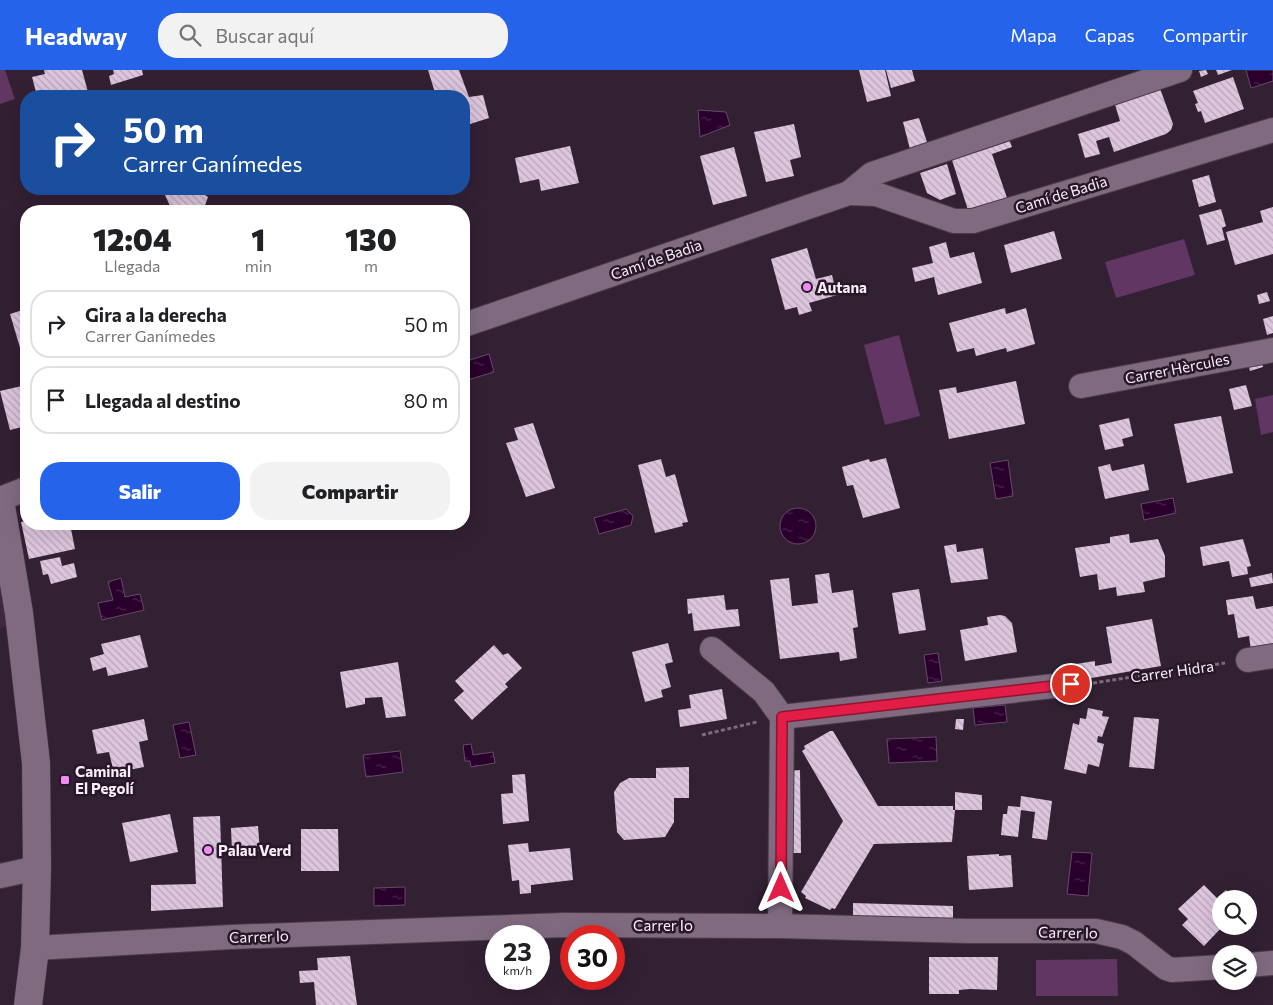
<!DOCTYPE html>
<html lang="es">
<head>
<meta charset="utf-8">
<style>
	:root { --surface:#fff; --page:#f2f2f2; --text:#202124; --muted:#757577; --line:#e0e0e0; --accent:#2563eb }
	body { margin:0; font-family:Commissioner,sans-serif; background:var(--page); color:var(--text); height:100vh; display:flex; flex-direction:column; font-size:19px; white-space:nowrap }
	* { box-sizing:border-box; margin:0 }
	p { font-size:16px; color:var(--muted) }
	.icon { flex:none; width:28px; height:28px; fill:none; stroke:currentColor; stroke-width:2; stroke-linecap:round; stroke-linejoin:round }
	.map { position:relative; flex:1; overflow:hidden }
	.side { position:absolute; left:20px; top:135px; width:450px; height:325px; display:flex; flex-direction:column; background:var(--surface); border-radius:20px; box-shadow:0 5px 20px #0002 }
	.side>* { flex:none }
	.guide { position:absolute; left:20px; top:20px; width:450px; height:105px; border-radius:20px; box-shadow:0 5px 20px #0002; background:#1a4fa0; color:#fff; overflow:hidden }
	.fabs { position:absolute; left:1212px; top:820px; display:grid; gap:10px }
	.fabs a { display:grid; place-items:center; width:45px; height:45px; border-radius:50%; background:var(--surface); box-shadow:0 5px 20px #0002; font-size:25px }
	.speed { position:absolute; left:485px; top:855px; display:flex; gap:10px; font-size:25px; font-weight:700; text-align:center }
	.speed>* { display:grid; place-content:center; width:65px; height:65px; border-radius:50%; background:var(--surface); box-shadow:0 5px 20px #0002; line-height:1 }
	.speed small { font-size:12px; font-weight:400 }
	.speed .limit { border:8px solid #d22; background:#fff; color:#111 }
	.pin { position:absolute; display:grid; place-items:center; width:42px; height:42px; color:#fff; margin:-21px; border:2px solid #fff; border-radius:50%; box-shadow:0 1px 5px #0007 }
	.me { position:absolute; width:55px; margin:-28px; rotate:0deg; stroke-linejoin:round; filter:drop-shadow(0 0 4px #0008) }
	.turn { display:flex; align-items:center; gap:18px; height:105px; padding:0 20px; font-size:22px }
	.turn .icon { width:65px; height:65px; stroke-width:2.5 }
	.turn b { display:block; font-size:35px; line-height:42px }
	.eta { display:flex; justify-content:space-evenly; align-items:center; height:85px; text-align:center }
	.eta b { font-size:30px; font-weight:800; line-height:35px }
	.primary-button { display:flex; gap:10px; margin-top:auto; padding:10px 20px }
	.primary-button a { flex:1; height:58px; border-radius:20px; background:var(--accent); color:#fff; font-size:20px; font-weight:800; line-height:58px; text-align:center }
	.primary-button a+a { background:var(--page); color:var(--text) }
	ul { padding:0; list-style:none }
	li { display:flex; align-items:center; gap:15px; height:68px; margin:0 10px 8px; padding:0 10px; border:2px solid var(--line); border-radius:20px }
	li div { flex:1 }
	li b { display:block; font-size:19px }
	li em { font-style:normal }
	header { display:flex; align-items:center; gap:30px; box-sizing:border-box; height:70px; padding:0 25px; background:var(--accent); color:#fff }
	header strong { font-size:24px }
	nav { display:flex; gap:28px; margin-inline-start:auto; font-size:18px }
	.search { width:350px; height:45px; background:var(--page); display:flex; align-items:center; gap:12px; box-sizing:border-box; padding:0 18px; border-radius:20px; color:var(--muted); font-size:19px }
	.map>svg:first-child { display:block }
</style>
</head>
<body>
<header>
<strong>Headway</strong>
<div class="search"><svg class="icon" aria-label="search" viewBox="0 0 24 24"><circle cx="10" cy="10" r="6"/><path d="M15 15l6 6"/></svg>Buscar aquí</div>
<nav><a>Mapa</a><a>Capas</a><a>Compartir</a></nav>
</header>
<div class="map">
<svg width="1273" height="935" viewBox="0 0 1273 935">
	<defs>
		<pattern id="water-ripples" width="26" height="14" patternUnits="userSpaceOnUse" patternTransform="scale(1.25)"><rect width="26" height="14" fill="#29012c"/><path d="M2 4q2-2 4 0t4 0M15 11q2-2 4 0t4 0" fill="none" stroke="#49264c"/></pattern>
		<pattern id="building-back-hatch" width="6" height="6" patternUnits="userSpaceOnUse" patternTransform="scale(1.25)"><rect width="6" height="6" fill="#ddc5dd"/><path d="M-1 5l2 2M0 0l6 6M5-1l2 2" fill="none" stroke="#b8a6b8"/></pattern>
	</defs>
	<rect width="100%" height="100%" fill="#322033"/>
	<!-- built -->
	<path fill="#3e283f" d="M0,517L7,556L0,558Z"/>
	<!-- pitch -->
	<g fill="#613663">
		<path d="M0,0H5L15,29L0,34Z"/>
		<path d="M1184,169L1195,205L1116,228L1105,192Z"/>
		<path d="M899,265L920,346L885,355L864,275Z"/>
		<path d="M1273,325V362L1261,365L1255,329Z"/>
		<path d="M1117,889L1118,926H1036V890Z"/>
	</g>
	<!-- water -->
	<g fill="url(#water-ripples)" stroke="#68486a">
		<path d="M1246,0H1273V11L1251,18Z"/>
		<path d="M698,40L726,42L730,55L700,67Z"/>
		<path d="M489,284L494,302L464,311V292Z"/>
		<path d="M1008,390L1013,426L996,429L990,393Z"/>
		<path d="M1173,428L1176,443L1144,450L1141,434Z"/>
		<circle cx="798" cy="456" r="18"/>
		<path d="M626,439L633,446L631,455L599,464L594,448Z"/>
		<path d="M121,508L125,527L140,524L144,540L102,550L98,533L113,530L108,512Z"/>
		<path d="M938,583L942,611L928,613L924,585Z"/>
		<path d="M1005,635L1007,652L975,655L973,638Z"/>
		<path d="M189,652L196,685L180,688L173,655Z"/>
		<path d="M936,667L937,691L889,693L887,669Z"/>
		<path d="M471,674L473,685L493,682L495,693L471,697L470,691H465L463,675Z"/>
		<path d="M400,681L403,702L366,707L363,685Z"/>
		<path d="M1072,782L1092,783L1088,826L1067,824Z"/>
		<path d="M405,817V835L374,836V818Z"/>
	</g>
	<!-- building -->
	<g fill="url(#building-back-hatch)">
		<path d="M44,0H82L88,22L73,26H37L32,7L45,4Z"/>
		<path d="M113,0H142L143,5L111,15L109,6L114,4Z"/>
		<path d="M428,0H459L469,27L483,25L489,48L464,56V26H436Z"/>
		<path d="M859,0H885L891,26L867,32Z"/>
		<path d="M886,0H912L915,11L891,18Z"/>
		<path d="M1206,0L1208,4L1201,7L1199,1Z"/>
		<path d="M1216,0H1232L1218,5Z"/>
		<path d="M1233,7L1244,39L1205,53L1201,41L1198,42L1195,34L1198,33L1193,21Z"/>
		<path d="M1158,13L1173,54L1171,60L1166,64L1114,82L1109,67L1096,71L1100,84L1085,88L1078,64L1120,51L1113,28Z"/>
		<path d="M919,48L929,78L911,83L903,52Z"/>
		<path d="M794,54L801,87L790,90L794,106L766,112L754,62Z"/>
		<path d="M1009,69L1012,77L992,84L1007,128L968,140L951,87Z"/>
		<path d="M570,76L579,113L541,121L539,109L520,113L515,88Z"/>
		<path d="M734,77L747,126L713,135L700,86Z"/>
		<path d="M947,94L956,124L940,130L927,123L920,103Z"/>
		<path d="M1209,105L1216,132L1199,137L1192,110Z"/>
		<path d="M148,119H196L208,127L203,141H169L170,136L165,125Z"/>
		<path d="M1273,137V184L1235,195L1226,162L1263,152L1260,141Z"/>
		<path d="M1221,139L1226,156L1222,158L1225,170L1207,175L1199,145Z"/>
		<path d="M1054,161L1062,189L1011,203L1004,175Z"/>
		<path d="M946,172L950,188L974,182L982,213L938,225L934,207L915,212L912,198L933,193L929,177Z"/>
		<path d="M807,178L816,209L832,205L837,225L809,233L812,241L799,245L797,237L785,240L771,189Z"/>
		<path d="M1267,222L1270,231L1259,234L1257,225Z"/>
		<path d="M1005,238L1006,244L1026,238L1035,274L1007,282L1006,278L976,286L974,278L957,282L949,253Z"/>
		<path d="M26,239V280L21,281L10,244Z"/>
		<path d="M1273,246V263L1267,265L1263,249Z"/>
		<path d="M1261,287L1263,297L1250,301L1247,290Z"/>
		<path d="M1016,311L1025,354L949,369L939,320L956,317L957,323Z"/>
		<path d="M26,315V356L10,360L0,321Z"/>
		<path d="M1246,315L1252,336L1234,340L1229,319Z"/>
		<path d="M1221,346L1233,403L1187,413L1174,354Z"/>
		<path d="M1129,348L1133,366L1122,369L1124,376L1105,380L1099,355Z"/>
		<path d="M533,353L555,418L526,427L506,373L518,370L514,358Z"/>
		<path d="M886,388L900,438L863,448L853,415L847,416L842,397L869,389L870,392Z"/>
		<path d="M661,389L666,407L675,404L688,452L682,453L683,456L655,463L638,395Z"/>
		<path d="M1110,394L1112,401L1144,394L1149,420L1105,429L1098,397Z"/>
		<path d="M26,451V454H70L75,479L29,489L21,452Z"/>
		<path d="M1129,464L1130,473L1158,469L1165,486V507L1143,512L1145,522L1117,526L1116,517L1099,520L1097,504L1080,507L1075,478L1110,473V467Z"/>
		<path d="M1243,469L1251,496L1247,497L1248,504L1232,507L1229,491L1203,496L1200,477Z"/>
		<path d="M956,474L957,482L983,478L988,509L951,513L944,476Z"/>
		<path d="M60,487L62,496L74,493L77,507L51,514L48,504L43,505L40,491Z"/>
		<path d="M829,503L832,523L853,520L858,557L853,558L857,588L840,591L839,582L780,589L770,510L789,508L792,536L818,533L815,505Z"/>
		<path d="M1272,503L1273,513L1251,517L1249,508Z"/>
		<path d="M919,519L926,560L899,564L892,523Z"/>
		<path d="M724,525L726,540L738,539L740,556L694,561L692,543L688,544L687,529Z"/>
		<path d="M1253,526L1256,539L1273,536V577L1251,581L1249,566L1238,568L1234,544L1228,545L1226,530Z"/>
		<path d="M1000,545L1005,546L1012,553L1017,582L965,591L960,560L988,555L987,547Z"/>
		<path d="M1152,549L1161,596L1080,610L1076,594L1095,591V596L1112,593L1106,557Z"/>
		<path d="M140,565L148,597L108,606L106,597L93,601L90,588L104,584L101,574Z"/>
		<path d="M668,573L673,592L665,594L671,617L661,620L663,627L645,632L632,582Z"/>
		<path d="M494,575L503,585L508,583L522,598L505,614L508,617L472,650L454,630L464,621L455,611Z"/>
		<path d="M398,592L406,646L386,648L382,627L365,628V634L346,638L340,602Z"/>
		<path d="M722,619L727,649L680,657L678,640L691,638L689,625Z"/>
		<path d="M1088,638L1103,641L1102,646L1109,647L1102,667L1098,666L1097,672L1104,674L1099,697L1088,694L1086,704L1064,699L1073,653L1079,655L1080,648L1086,649Z"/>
		<path d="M1134,647L1159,649L1154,699L1129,697Z"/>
		<path d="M144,649L148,670L139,672L144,697L114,703L109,682L97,684L92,660Z"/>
		<path d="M956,649H964L963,660L955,659Z"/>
		<path d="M830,661H833L878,736H953V740H955L952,772L874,774L835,839L832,838L830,840L805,828L806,826L801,822L843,751L802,681L805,679L804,676Z"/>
		<path d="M689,697V728H674V752L665,767L624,770L617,762L614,722L620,713L629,708H656V698Z"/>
		<path d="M800,700L801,783H788L787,701Z"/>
		<path d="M525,704L529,751L503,754L501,724L513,723L512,705Z"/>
		<path d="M955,722L982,725V740H955Z"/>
		<path d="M1021,726L1052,731L1047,770L1032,768L1035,742L1021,740L1018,767L1001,765L1003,744H1007L1008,736L1020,737Z"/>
		<path d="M170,744L178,782L130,792L122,753Z"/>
		<path d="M220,746L223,837L151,841V815L196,814L193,747Z"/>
		<path d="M258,756L260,781L232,782L231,758Z"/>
		<path d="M301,759H338L339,801H301Z"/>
		<path d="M528,773L529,782L570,778L573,810L531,815V823L520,824L519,810L512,811L508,775Z"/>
		<path d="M999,784V786L1011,785L1013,817L969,820L967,786Z"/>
		<path d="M1204,815L1217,828L1226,820L1234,828L1221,829V856H1223L1204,876L1182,855L1188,849L1178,839Z"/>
		<path d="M853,833L953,836V851L853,849Z"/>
		<path d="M350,886L357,935H316L314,912L300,913L299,901L318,900L317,888Z"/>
		<path d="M929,887H998L997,920L970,919L959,920V924H929Z"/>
	</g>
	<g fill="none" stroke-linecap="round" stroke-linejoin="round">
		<!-- minor casing -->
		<g stroke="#4b3b4b" stroke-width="26">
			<g id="minor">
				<path d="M849,123L876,124L954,151H973L1273,60"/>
				<path d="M464,255L849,123L872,104L1180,0"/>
				<path d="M1081,316L1273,280"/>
				<path d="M0,429L26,419"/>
				<path d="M712,579L764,622L782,647L780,856"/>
				<path d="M1248,590L1273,586"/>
				<path d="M782,647L1071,614"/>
				<path d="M0,806L37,798"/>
				<path d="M35,878L231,867L564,855L780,856L967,861H1096L1122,867L1134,873L1166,898L1172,900L1221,897"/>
				<path d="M1249,895L1273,893"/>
			</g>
		</g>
		<!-- tertiary casing -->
		<g stroke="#4b3b4b" stroke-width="29">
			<path id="tertiary" d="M0,430L19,543L36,693L37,798L35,878L28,935"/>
		</g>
		<!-- path -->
		<g stroke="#7b6b7b" stroke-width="3" stroke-dasharray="4 2.5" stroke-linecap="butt">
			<path d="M1093,613L1225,593"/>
			<path d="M702,665L757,652"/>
		</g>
		<!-- minor -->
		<use href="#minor" stroke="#7f6a80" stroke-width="24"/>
		<!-- tertiary -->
		<use href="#tertiary" stroke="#7f6a80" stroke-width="28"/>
	</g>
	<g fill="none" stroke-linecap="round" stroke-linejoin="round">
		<!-- route casing -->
		<g stroke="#92132f" stroke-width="12">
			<path id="route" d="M781,818L782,647L1071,614"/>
		</g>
		<!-- route -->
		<use href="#route" stroke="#e11d48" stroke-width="9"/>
	</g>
	<!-- markers -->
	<g fill="#f08bf6" stroke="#281729" stroke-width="2">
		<circle cx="807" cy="217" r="5"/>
		<rect x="60" y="705" width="10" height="10" rx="2.5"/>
		<circle cx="208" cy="780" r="5"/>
	</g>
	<g text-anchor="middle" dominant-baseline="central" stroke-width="5" stroke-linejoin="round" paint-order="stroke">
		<!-- street labels -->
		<g font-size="15" fill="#faeefa" stroke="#281729">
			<text transform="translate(1061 124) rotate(-17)">Camí de Badia</text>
			<text transform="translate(656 189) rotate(-19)">Camí de Badia</text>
			<text transform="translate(1177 298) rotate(-11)">Carrer Hèrcules</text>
			<text transform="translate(1172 601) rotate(-8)">Carrer Hidra</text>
			<text x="663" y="855">Carrer Io</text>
			<text transform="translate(1068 862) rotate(1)">Carrer Io</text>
			<text transform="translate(259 866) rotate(-2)">Carrer Io</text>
		</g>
		<!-- poi labels -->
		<g font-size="15" font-weight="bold" fill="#faeefa" stroke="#281729" text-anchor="start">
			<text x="817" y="217">Autana</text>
			<text x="75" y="701">Caminal<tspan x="75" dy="17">El Pegolí</tspan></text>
			<text x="218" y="780">Palau Verd</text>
		</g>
	</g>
</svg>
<div class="fabs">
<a><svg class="icon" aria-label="search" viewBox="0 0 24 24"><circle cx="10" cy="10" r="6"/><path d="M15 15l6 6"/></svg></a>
<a><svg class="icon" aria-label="layers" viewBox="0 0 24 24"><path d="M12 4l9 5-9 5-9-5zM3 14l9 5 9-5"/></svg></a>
</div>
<div class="speed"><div>23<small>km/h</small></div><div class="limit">30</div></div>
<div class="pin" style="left:1071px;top:614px;background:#d93025"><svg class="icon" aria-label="arrive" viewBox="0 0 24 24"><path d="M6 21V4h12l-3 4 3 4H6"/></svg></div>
<svg class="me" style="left:781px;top:818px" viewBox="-20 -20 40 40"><path d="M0-17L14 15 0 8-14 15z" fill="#e11d48" stroke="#fff" stroke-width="4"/></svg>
<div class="guide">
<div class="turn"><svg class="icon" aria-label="right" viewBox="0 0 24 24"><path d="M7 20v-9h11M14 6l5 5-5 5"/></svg><div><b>50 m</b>Carrer Ganímedes</div></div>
</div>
<section class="side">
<div class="eta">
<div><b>12:04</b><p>Llegada</p></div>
<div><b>1</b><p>min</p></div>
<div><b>130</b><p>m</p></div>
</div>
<ul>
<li><svg class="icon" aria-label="right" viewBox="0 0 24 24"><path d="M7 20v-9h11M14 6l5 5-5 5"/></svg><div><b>Gira a la derecha</b><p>Carrer Ganímedes</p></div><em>50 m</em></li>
<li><svg class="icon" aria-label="arrive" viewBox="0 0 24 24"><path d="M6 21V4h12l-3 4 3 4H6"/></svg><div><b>Llegada al destino</b></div><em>80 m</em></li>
</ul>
<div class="primary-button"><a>Salir</a><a>Compartir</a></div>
</section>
</div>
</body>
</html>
